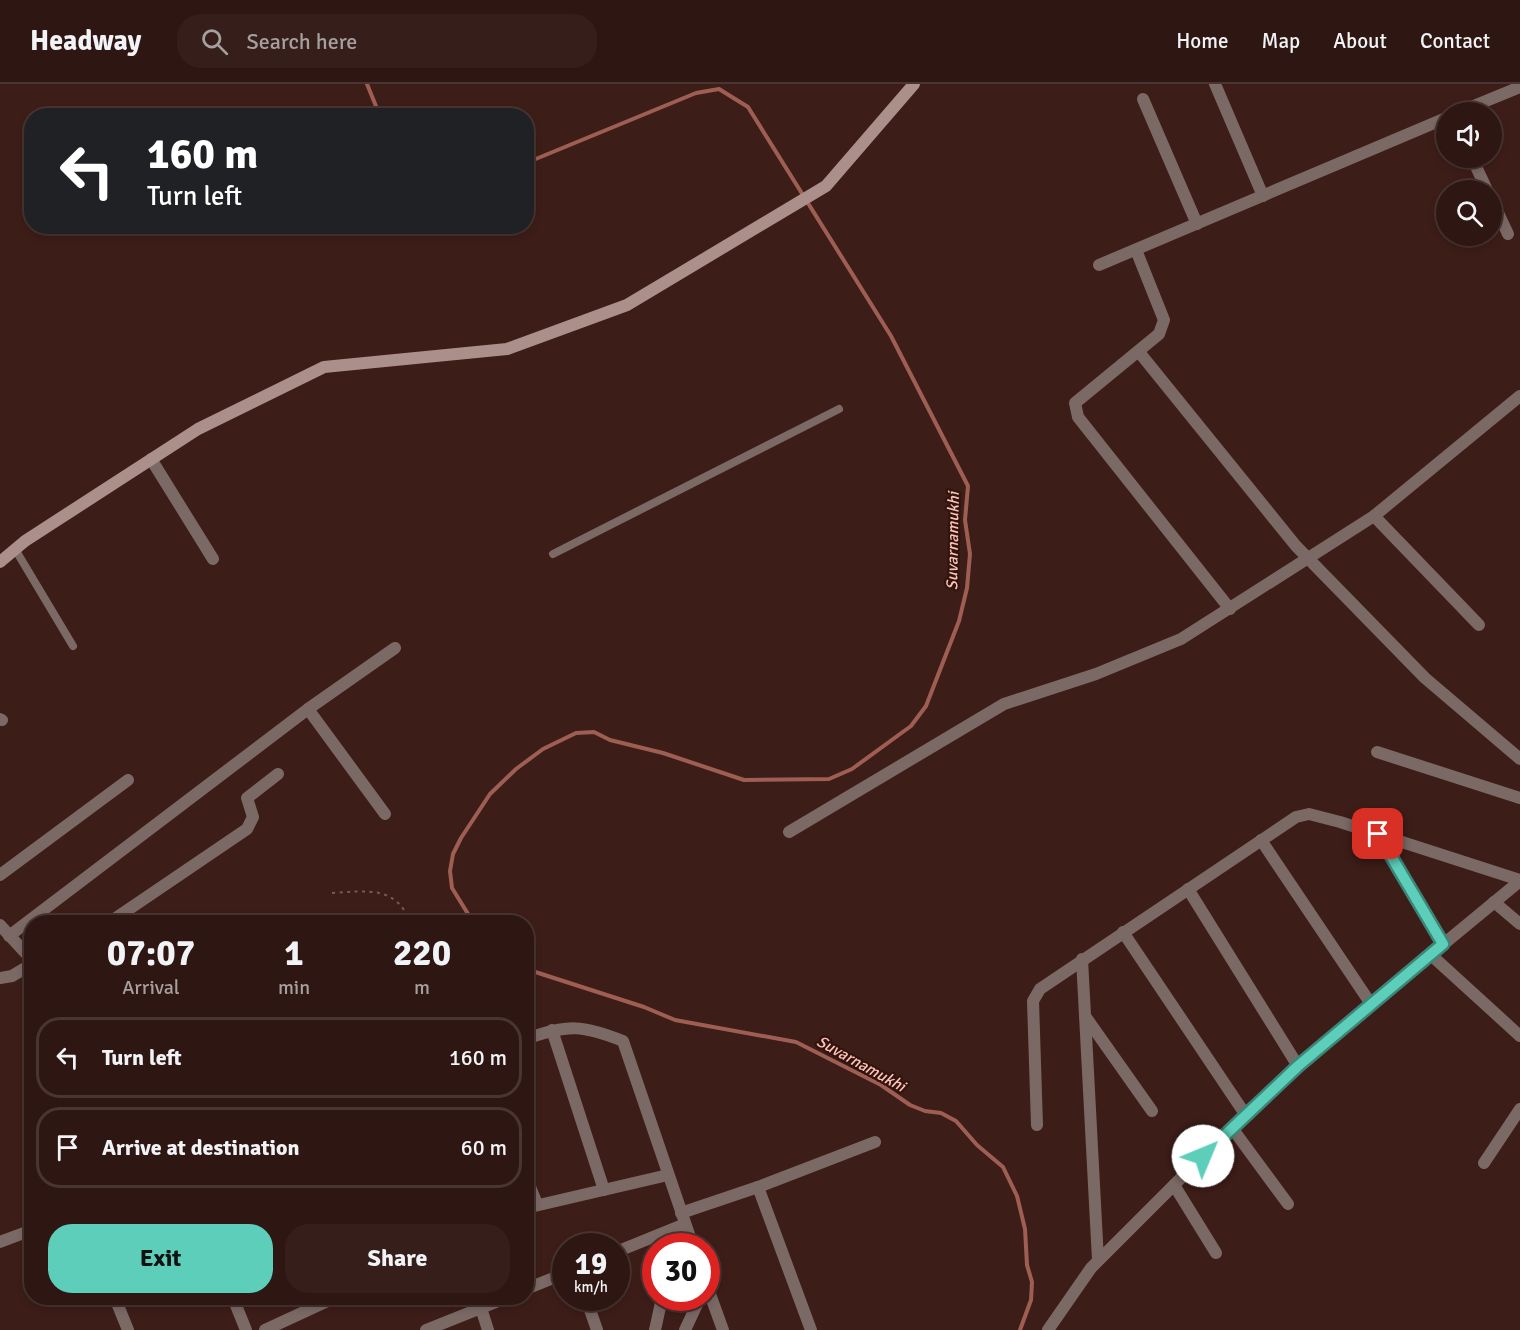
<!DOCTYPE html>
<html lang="en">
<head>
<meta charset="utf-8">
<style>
	:root { --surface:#2e1612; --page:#361f1b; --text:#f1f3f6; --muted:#a79f9f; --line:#493532; --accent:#5cceba }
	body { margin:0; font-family:Signika,sans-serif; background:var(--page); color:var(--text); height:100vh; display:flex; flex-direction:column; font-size:22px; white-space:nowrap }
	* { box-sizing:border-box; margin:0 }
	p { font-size:20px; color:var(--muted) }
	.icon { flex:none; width:33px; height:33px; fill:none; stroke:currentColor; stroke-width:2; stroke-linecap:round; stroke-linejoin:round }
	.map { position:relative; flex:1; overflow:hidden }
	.drawer { position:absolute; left:24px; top:831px; width:510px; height:390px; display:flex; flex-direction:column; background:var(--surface); border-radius:24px; box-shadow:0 3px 9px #0003,0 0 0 2px var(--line) }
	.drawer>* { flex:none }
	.guide { position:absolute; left:24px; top:24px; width:510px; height:126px; border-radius:24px; box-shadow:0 3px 9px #0003,0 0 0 2px var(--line); background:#202124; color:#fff; overflow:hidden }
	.tools { position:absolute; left:1436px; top:18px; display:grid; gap:12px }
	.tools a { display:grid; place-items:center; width:66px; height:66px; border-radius:50%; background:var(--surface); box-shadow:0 3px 9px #0003,0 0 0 2px var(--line); font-size:30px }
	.speed { position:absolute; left:552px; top:1149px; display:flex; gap:12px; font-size:30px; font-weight:700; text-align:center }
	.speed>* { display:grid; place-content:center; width:78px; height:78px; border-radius:50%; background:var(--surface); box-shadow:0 3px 9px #0003,0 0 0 2px var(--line); line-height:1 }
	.speed small { font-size:15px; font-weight:400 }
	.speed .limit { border:9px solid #d22; background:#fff; color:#111 }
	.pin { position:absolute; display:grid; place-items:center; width:51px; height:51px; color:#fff; margin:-26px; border-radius:12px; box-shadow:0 3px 9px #0006 }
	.me { position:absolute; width:66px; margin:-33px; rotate:45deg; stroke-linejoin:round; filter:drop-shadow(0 0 4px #0008) }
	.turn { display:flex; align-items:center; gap:21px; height:126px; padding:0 24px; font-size:27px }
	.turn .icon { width:78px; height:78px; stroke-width:2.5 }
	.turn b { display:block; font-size:42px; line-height:51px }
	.eta { display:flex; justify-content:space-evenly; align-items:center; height:102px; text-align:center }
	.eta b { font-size:36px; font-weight:700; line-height:42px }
	.cta { display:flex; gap:12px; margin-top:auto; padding:12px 24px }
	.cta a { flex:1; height:69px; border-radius:24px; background:var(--accent); color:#111; font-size:24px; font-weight:700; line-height:69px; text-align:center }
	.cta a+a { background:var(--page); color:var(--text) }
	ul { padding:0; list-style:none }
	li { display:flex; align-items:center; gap:18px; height:81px; margin:0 12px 9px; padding:0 12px; border:3px solid var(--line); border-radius:24px }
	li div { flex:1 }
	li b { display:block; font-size:22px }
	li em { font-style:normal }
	header { display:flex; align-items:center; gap:36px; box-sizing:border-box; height:84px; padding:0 30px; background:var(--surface); border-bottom:2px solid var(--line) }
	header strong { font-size:28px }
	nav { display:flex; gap:33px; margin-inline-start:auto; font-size:21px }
	.search { width:420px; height:54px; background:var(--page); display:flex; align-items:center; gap:15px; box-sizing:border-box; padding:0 21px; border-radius:24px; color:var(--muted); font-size:22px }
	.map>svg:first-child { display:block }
</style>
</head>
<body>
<header>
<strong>Headway</strong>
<div class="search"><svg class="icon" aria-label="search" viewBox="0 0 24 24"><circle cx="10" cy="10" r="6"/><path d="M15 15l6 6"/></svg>Search here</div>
<nav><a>Home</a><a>Map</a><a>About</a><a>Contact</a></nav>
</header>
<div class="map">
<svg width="1520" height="1246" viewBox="0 0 1520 1246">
	<rect width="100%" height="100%" fill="#3d1d18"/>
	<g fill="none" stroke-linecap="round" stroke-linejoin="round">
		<!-- stream -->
		<g stroke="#9e5e53" stroke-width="4">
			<path d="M367,0L380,32"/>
			<path d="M473,838L452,804L450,787L453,770L461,754L490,710L516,685L543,665L576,649L594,648L610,656L663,669L744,696L829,695L852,685L911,642L926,622L959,537L967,504L970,470L965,436L968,402L891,252L748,23L719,5L696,9L526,79"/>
			<path d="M526,885L644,923L675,936L796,958L881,1001L910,1021L925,1027L941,1029L956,1037L977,1061L1003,1083L1017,1112L1025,1145L1027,1181L1032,1198L1031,1216L1020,1246"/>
		</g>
		<!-- path -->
		<path stroke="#775a55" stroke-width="2" stroke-dasharray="3 4.5" stroke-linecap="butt" d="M332,809C366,807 396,801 410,838"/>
		<!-- lane -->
		<g stroke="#7b6966" stroke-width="8">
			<path d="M15,465L73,562"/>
			<path d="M553,470L839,325"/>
		</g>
		<!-- street -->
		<g stroke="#7b6966" stroke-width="12">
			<path d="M1215,0L1263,112"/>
			<path d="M1143,15L1197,140"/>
			<path d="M1459,28L1520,3"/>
			<path d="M1472,74L1487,106"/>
			<path d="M1491,114L1508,150"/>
			<path d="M1136,166L1164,236L1159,250L1075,319L1078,333L1230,525"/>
			<path d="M1099,181L1446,34"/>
			<path d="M1139,268L1296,462L1425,594L1520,675"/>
			<path d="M151,375L213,475"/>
			<path d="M1374,432L1479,541"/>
			<path d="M308,625L385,730"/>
			<path d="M0,635L2,636"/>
			<path d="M1377,668L1520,714"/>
			<path d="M789,748L1004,620L1096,590L1181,555L1374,432L1520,312"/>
			<path d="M1378,751L1443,860"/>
			<path d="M1261,756L1371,920"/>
			<path d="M0,791L128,696"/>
			<path d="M1188,805L1298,982"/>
			<path d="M1494,818L1520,840"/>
			<path d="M110,838L247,745L253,733L247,714L278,690"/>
			<path d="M0,841L32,876"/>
			<path d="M1123,848L1245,1030"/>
			<path d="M9,852L308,625L395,564"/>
			<path d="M1430,870L1520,952"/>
			<path d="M1082,875L1098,1176"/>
			<path d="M0,894L12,892L32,880"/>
			<path d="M1085,932L1152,1027"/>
			<path d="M552,946L604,1106"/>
			<path d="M526,955C568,940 583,941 623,957L693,1162"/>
			<path d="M1037,1041L1033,917L1040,905L1296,733L1309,730L1340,738L1520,796"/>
			<path d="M1232,1044L1288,1120"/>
			<path d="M1484,1079L1520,1025"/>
			<path d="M526,1093L537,1120"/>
			<path d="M1174,1101L1216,1169"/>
			<path d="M758,1103L811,1246"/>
			<path d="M526,1124L668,1091"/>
			<path d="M681,1129L758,1103L875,1058"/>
			<path d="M0,1158L32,1146"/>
			<path d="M616,1168L685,1140"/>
			<path d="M706,1199L723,1246"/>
			<path d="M526,1205L566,1189"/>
			<path d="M115,1214L128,1246"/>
			<path d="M233,1214L246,1246"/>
			<path d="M586,1214L597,1246"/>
			<path d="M481,1224L488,1246"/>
			<path d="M265,1246L334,1214"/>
			<path d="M426,1246L506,1214"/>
			<path d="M655,1246L662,1214"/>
			<path d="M685,1246L700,1214"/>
			<path d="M1048,1246L1091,1184L1245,1030L1371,920L1520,797"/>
		</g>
		<!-- secondary -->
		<path stroke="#aa8f8a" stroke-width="12" d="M0,478L25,457L198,345L324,283L507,265L627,221L826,102L914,0"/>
	</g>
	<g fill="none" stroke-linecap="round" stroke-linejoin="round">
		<!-- route casing -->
		<g stroke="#3c8679" stroke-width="15">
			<path id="route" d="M1203,1072L1298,982L1443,860L1378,750"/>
		</g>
		<!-- route -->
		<use href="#route" stroke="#5cceba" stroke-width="10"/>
	</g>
	<g text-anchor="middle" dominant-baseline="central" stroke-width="4.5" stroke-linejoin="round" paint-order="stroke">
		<!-- water labels -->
		<g font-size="16" font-style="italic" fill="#fec3b8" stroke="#32140f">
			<text transform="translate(953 457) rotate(-89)">Suvarnamukhi</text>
			<text transform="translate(861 980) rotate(29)">Suvarnamukhi</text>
		</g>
	</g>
</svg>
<div class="tools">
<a><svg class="icon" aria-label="sound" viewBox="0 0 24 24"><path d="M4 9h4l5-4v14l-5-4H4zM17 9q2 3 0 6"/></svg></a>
<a><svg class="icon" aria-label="search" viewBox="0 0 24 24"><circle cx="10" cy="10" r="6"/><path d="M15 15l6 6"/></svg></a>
</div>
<div class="speed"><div>19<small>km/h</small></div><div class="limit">30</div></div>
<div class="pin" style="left:1378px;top:750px;background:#d93025"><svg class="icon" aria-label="arrive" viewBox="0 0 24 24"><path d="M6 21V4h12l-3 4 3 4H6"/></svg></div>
<svg class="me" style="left:1203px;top:1072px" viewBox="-20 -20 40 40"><circle r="19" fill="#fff"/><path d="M0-13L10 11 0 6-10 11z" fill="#5cceba"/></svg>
<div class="guide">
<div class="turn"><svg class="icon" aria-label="left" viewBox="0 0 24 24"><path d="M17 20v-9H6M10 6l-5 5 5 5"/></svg><div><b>160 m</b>Turn left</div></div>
</div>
<section class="drawer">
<div class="eta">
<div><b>07:07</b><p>Arrival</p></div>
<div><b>1</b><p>min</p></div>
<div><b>220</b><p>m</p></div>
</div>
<ul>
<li><svg class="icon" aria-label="left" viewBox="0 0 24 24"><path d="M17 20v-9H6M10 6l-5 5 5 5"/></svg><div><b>Turn left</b></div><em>160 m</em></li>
<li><svg class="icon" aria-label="arrive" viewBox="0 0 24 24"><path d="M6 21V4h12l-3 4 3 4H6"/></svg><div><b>Arrive at destination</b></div><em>60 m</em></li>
</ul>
<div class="cta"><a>Exit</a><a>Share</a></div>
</section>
</div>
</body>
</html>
